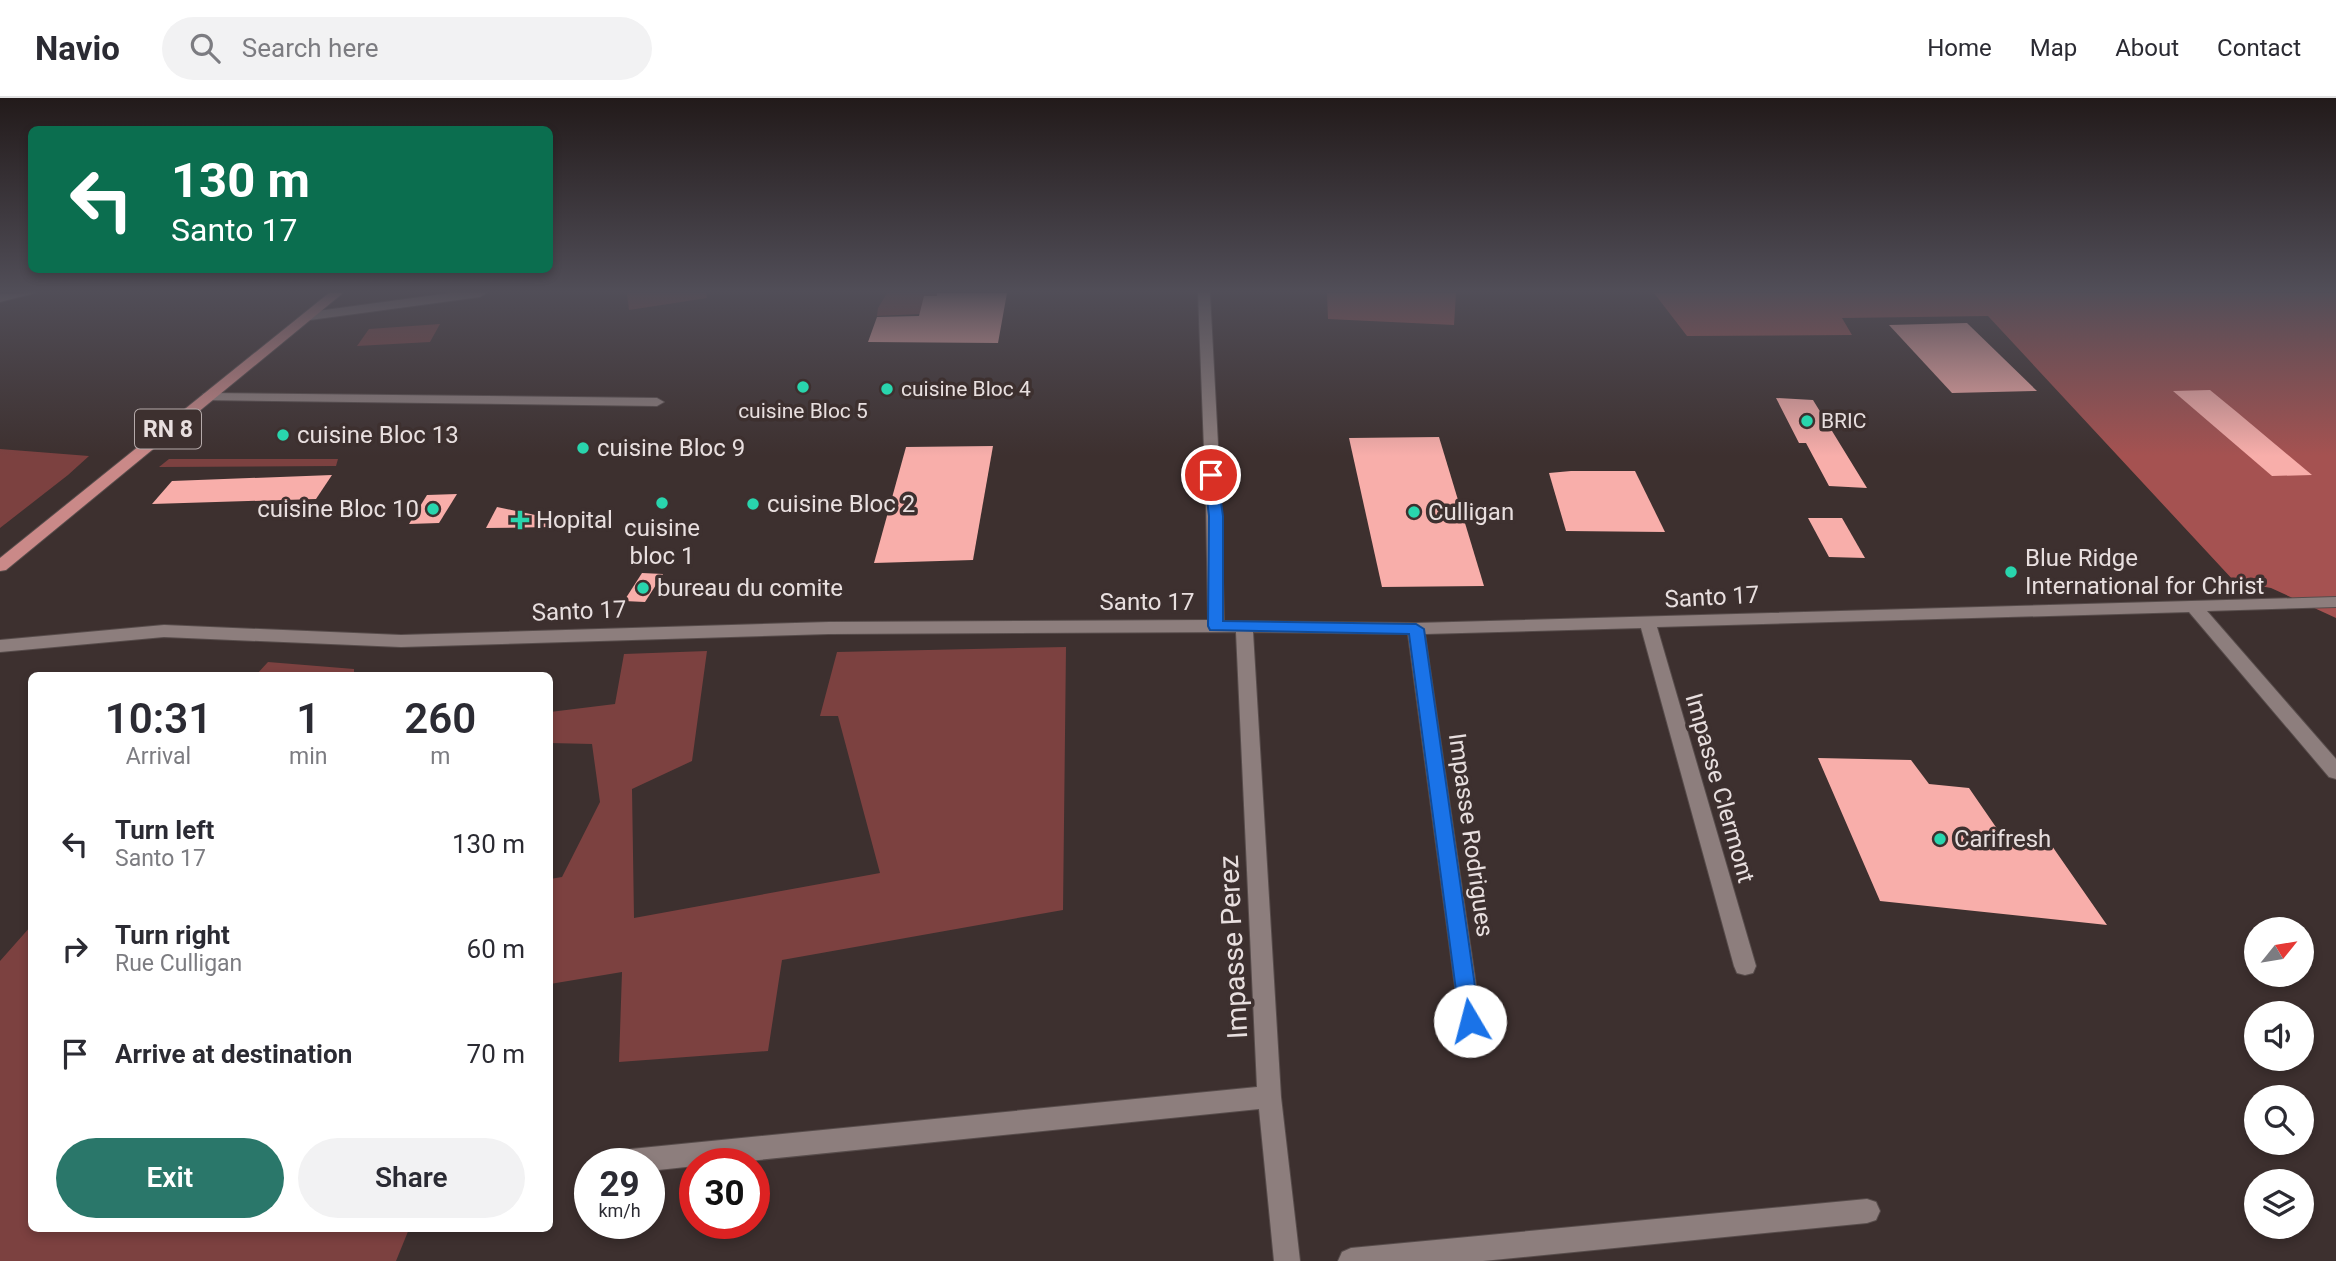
<!DOCTYPE html>
<html lang="en">
<head>
<meta charset="utf-8">
<style>
	:root { --surface:#fff; --page:#f2f2f3; --text:#2b2b33; --muted:#7c7c81; --line:#e1e1e2; --accent:#2a776a }
	body { margin:0; font-family:Roboto,sans-serif; background:var(--page); color:var(--text); height:100vh; display:flex; flex-direction:column; font-size:26px; white-space:nowrap }
	* { box-sizing:border-box; margin:0 }
	p { font-size:23px; color:var(--muted) }
	.icon { flex:none; width:38px; height:38px; fill:none; stroke:currentColor; stroke-width:2; stroke-linecap:round; stroke-linejoin:round }
	.map { position:relative; flex:1; overflow:hidden }
	.sheet { position:absolute; left:28px; top:574px; width:525px; height:560px; display:flex; flex-direction:column; background:var(--surface); border-radius:10px; box-shadow:0 4px 10px #0003 }
	.sheet>* { flex:none }
	.hud { position:absolute; left:28px; top:28px; width:525px; height:147px; border-radius:10px; box-shadow:0 4px 10px #0003; background:#0b6e4f; color:#fff; overflow:hidden }
	.needle { width:46px; rotate:60deg }
	.controls { position:absolute; left:2244px; top:819px; display:grid; gap:14px }
	.controls a { display:grid; place-items:center; width:70px; height:70px; border-radius:50%; background:var(--surface); box-shadow:0 4px 10px #0003; font-size:35px }
	.speed { position:absolute; left:574px; top:1050px; display:flex; gap:14px; font-size:35px; font-weight:700; text-align:center }
	.speed>* { display:grid; place-content:center; width:91px; height:91px; border-radius:50%; background:var(--surface); box-shadow:0 4px 10px #0003; line-height:1 }
	.speed small { font-size:18px; font-weight:400 }
	.speed .limit { border:10px solid #d22; background:#fff; color:#111 }
	.pin { position:absolute; display:grid; place-items:center; width:60px; height:60px; color:#fff; margin:-30px; border:4px solid #fff; border-radius:50%; box-shadow:0 2px 7px #0007 }
	.me { position:absolute; width:77px; margin:-38px; rotate:352deg; stroke-linejoin:round; filter:drop-shadow(0 0 5px #0008) }
	.turn { display:flex; align-items:center; gap:24px; height:147px; padding:0 28px; font-size:32px }
	.turn .icon { width:91px; height:91px; stroke-width:2.5 }
	.turn b { display:block; font-size:49px; line-height:60px }
	.eta { display:flex; justify-content:space-evenly; align-items:center; height:119px; text-align:center }
	.eta b { font-size:42px; font-weight:600; line-height:49px }
	.cta { display:flex; gap:14px; margin-top:auto; padding:14px 28px }
	.cta a { flex:1; height:80px; border-radius:42px; background:var(--accent); color:#fff; font-size:28px; font-weight:600; line-height:80px; text-align:center }
	.cta a+a { background:var(--page); color:var(--text) }
	ul { padding:0; list-style:none }
	li { display:flex; align-items:center; gap:21px; height:105px; padding:0 28px }
	li div { flex:1 }
	li b { display:block; font-size:26px }
	li em { font-style:normal }
	header { display:flex; align-items:center; gap:42px; box-sizing:border-box; height:98px; padding:0 35px; background:var(--surface); border-bottom:2px solid var(--line) }
	header strong { font-size:33px }
	nav { display:flex; gap:38px; margin-inline-start:auto; font-size:24px }
	.search { width:490px; height:63px; background:var(--page); display:flex; align-items:center; gap:18px; box-sizing:border-box; padding:0 24px; border-radius:38px; color:var(--muted); font-size:26px }
	.map>svg:first-child { display:block }
</style>
</head>
<body>
<header>
<strong>Navio</strong>
<div class="search"><svg class="icon" aria-label="search" viewBox="0 0 24 24"><circle cx="10" cy="10" r="6"/><path d="M15 15l6 6"/></svg>Search here</div>
<nav><a>Home</a><a>Map</a><a>About</a><a>Contact</a></nav>
</header>
<div class="map">
<svg width="2336" height="1163" viewBox="0 0 2336 1163">
	<rect width="100%" height="100%" fill="#3d302f"/>
	<!-- green -->
	<g fill="#7c4140">
		<path d="M627,195H706L707,200L629,212Z"/>
		<path d="M887,195H947L942,215L877,218L878,210Z"/>
		<path d="M440,226L430,244L357,248L369,231Z"/>
		<path d="M0,351L89,358L68,377L0,430Z"/>
		<path d="M169,361H338L336,368L159,369Z"/>
		<path d="M1066,549L1063,812L782,862L768,953L619,964L622,874L550,886V781L562,779L600,704L592,646L550,645V614L615,606L624,556L707,553L692,663L632,691L634,820L880,775L838,618H820L837,554Z"/>
		<path d="M268,564L354,571V577H256Z"/>
		<path d="M31,828L32,1130L409,1131L396,1163H0V863Z"/>
	</g>
	<!-- forest -->
	<g fill="#a55251">
		<path d="M1327,195H1456L1454,227L1328,221Z"/>
		<path d="M1654,195H2336V520L2271,490L2234,483L1988,218L1842,220L1852,237L1687,238Z"/>
	</g>
	<!-- building -->
	<g fill="#f8aeaa">
		<path d="M937,195H1007L998,245L868,244L877,219L919,218L924,198H937Z"/>
		<path d="M1967,225L2037,293L1952,295L1889,227Z"/>
		<path d="M2210,292L2238,315L2312,377L2272,378L2173,293Z"/>
		<path d="M1776,300L1813,302L1867,390L1829,388L1806,345H1799Z"/>
		<path d="M1439,339L1484,488L1382,489L1349,340Z"/>
		<path d="M993,348L973,462L874,465L906,349Z"/>
		<path d="M1571,373H1635L1665,434L1566,433L1549,375Z"/>
		<path d="M332,377L316,401L152,406L172,383Z"/>
		<path d="M457,396L439,425L409,426L427,397Z"/>
		<path d="M497,409L554,421L553,429L486,430Z"/>
		<path d="M1808,420H1842L1865,460L1829,459Z"/>
		<path d="M642,475L663,476L645,504L624,503Z"/>
		<path d="M1818,660L1911,662L1929,686L1969,690L2000,735L2052,748L2107,827L1880,803Z"/>
	</g>
	<g fill="none" stroke-linecap="round" stroke-linejoin="round">
		<!-- minor casing -->
		<g stroke="#574c4b" stroke-width="2">
			<g id="minor">
				<path d="M35,195L0,204V196Z"/>
				<path d="M450,195H486L480,199L310,222L304,218L310,214Z"/>
				<path d="M1198,195H1210L1221,403L1224,523L1416,525L2336,499V509L2207,513L2336,661V681L2329,679L2189,514L1657,529L1756,868L1753,875L1745,877L1737,875L1734,868L1641,530L1425,536L1485,949L1482,956L1474,959L1466,956L1463,949L1408,536L1253,534L1281,999L1300,1163H1274L1259,1011L719,1066H695V1068L649,1073V1066H620L619,1063L622,1055L631,1051L1257,989L1236,534L829,536L401,549L164,539L0,554V542L164,527L401,537L829,524L1208,522L1206,403Z"/>
				<path d="M208,295L657,300L664,304L657,308L203,302V296Z"/>
				<path d="M1867,1101L1876,1104L1880,1113L1876,1122L1867,1125L1483,1163H1338L1342,1154L1351,1150Z"/>
			</g>
		</g>
		<!-- primary casing -->
		<g stroke="#574c4b" stroke-width="2">
			<path id="primary" d="M329,195H343L6,472L0,473V460Z"/>
		</g>
		<!-- minor -->
		<use href="#minor" fill="#8d7e7d" fill-rule="evenodd"/>
		<!-- primary -->
		<use href="#primary" fill="#ca8988" fill-rule="evenodd"/>
	</g>
	<!-- sky -->
	<linearGradient id="sky" x2="0" y2="1"><stop stop-color="#221a1a"/><stop offset="0.54" stop-color="#514e58"/><stop offset="1" stop-color="#514e58" stop-opacity="0"/></linearGradient>
	<rect width="2336" height="358" fill="url(#sky)"/>
	<!-- route -->
	<path fill="#1a73e8" stroke="#114b97" stroke-width="2" d="M1211,373L1217,377L1223,418V523L1416,526L1424,531L1480,923L1477,929L1470,932L1463,929L1460,923L1409,536L1210,532L1208,528L1209,418L1204,377Z"/>
	<!-- markers -->
	<g fill="#29d5ad" stroke="#3d302f" stroke-width="2.5">
		<circle cx="803" cy="289" r="7"/>
		<circle cx="887" cy="291" r="7"/>
		<circle cx="1807" cy="323" r="7"/>
		<circle cx="283" cy="337" r="7"/>
		<circle cx="583" cy="350" r="7"/>
		<circle cx="662" cy="405" r="7"/>
		<circle cx="753" cy="406" r="7"/>
		<circle cx="433" cy="411" r="7"/>
		<circle cx="1414" cy="414" r="7"/>
		<path d="M516.5 411.5h7v7h7v7h-7v7h-7v-7h-7v-7h7z"/>
		<circle cx="2011" cy="474" r="7"/>
		<circle cx="643" cy="490" r="7"/>
		<circle cx="1940" cy="741" r="7"/>
	</g>
	<g text-anchor="middle" dominant-baseline="central" stroke-width="7" stroke-linejoin="round" paint-order="stroke">
		<!-- far-poi labels -->
		<g font-size="21" fill="#e8dfdf" stroke="#3d302f" text-anchor="start">
			<text x="901" y="291">cuisine Bloc 4</text>
			<text x="803" y="313" text-anchor="middle">cuisine Bloc 5</text>
			<text x="1821" y="323">BRIC</text>
		</g>
		<!-- shield labels -->
		<rect fill="#3d302f" stroke="#b5aaaa" stroke-width="2" x="135" y="311.5" width="66" height="39" rx="5"/>
		<g font-size="23" font-weight="bold" fill="#e8dfdf">
			<text x="168" y="331">RN 8</text>
		</g>
		<!-- poi labels -->
		<g font-size="24" fill="#e8dfdf" stroke="#3d302f" text-anchor="start">
			<text x="297" y="337">cuisine Bloc 13</text>
			<text x="597" y="350">cuisine Bloc 9</text>
			<text x="767" y="406">cuisine Bloc 2</text>
			<text x="419" y="411" text-anchor="end">cuisine Bloc 10</text>
			<text x="1428" y="414">Culligan</text>
			<text x="536" y="422">Hopital</text>
			<text x="662" y="430" text-anchor="middle">cuisine<tspan x="662" dy="28">bloc 1</tspan></text>
			<text x="2025" y="460">Blue Ridge<tspan x="2025" dy="28">International for Christ</tspan></text>
			<text x="657" y="490">bureau du comite</text>
			<text x="1954" y="741">Carifresh</text>
		</g>
		<!-- street labels -->
		<g font-size="24" fill="#e8dfdf" stroke="#3d302f">
			<text transform="translate(1712 499) rotate(-3)">Santo 17</text>
			<text x="1147" y="504">Santo 17</text>
			<text transform="translate(579 513) rotate(-2)">Santo 17</text>
			<text transform="translate(1720 690) rotate(74)">Impasse Clermont</text>
			<text transform="translate(1471 737) rotate(82)">Impasse Rodrigues</text>
		</g>
		<!-- near-street labels -->
		<g font-size="28" fill="#e8dfdf" stroke="#3d302f">
			<text transform="translate(1233 849) rotate(-93)">Impasse Perez</text>
		</g>
	</g>
</svg>
<div class="controls">
<a><svg class="needle" viewBox="-14 -14 28 28"><path d="M0-13l5 13h-10z" fill="#e53935"/><path d="M0 13l5-13h-10z" fill="#7c7c81"/></svg></a>
<a><svg class="icon" aria-label="sound" viewBox="0 0 24 24"><path d="M4 9h4l5-4v14l-5-4H4zM17 9q2 3 0 6"/></svg></a>
<a><svg class="icon" aria-label="search" viewBox="0 0 24 24"><circle cx="10" cy="10" r="6"/><path d="M15 15l6 6"/></svg></a>
<a><svg class="icon" aria-label="layers" viewBox="0 0 24 24"><path d="M12 4l9 5-9 5-9-5zM3 14l9 5 9-5"/></svg></a>
</div>
<div class="speed"><div>29<small>km/h</small></div><div class="limit">30</div></div>
<div class="pin" style="left:1211px;top:377px;background:#d93025"><svg class="icon" aria-label="arrive" viewBox="0 0 24 24"><path d="M6 21V4h12l-3 4 3 4H6"/></svg></div>
<svg class="me" style="left:1470px;top:923px" viewBox="-20 -20 40 40"><circle r="19" fill="#fff"/><path d="M0-13L10 11 0 6-10 11z" fill="#1a73e8"/></svg>
<div class="hud">
<div class="turn"><svg class="icon" aria-label="left" viewBox="0 0 24 24"><path d="M17 20v-9H6M10 6l-5 5 5 5"/></svg><div><b>130 m</b>Santo 17</div></div>
</div>
<section class="sheet">
<div class="eta">
<div><b>10:31</b><p>Arrival</p></div>
<div><b>1</b><p>min</p></div>
<div><b>260</b><p>m</p></div>
</div>
<ul>
<li><svg class="icon" aria-label="left" viewBox="0 0 24 24"><path d="M17 20v-9H6M10 6l-5 5 5 5"/></svg><div><b>Turn left</b><p>Santo 17</p></div><em>130 m</em></li>
<li><svg class="icon" aria-label="right" viewBox="0 0 24 24"><path d="M7 20v-9h11M14 6l5 5-5 5"/></svg><div><b>Turn right</b><p>Rue Culligan</p></div><em>60 m</em></li>
<li><svg class="icon" aria-label="arrive" viewBox="0 0 24 24"><path d="M6 21V4h12l-3 4 3 4H6"/></svg><div><b>Arrive at destination</b></div><em>70 m</em></li>
</ul>
<div class="cta"><a>Exit</a><a>Share</a></div>
</section>
</div>
</body>
</html>
